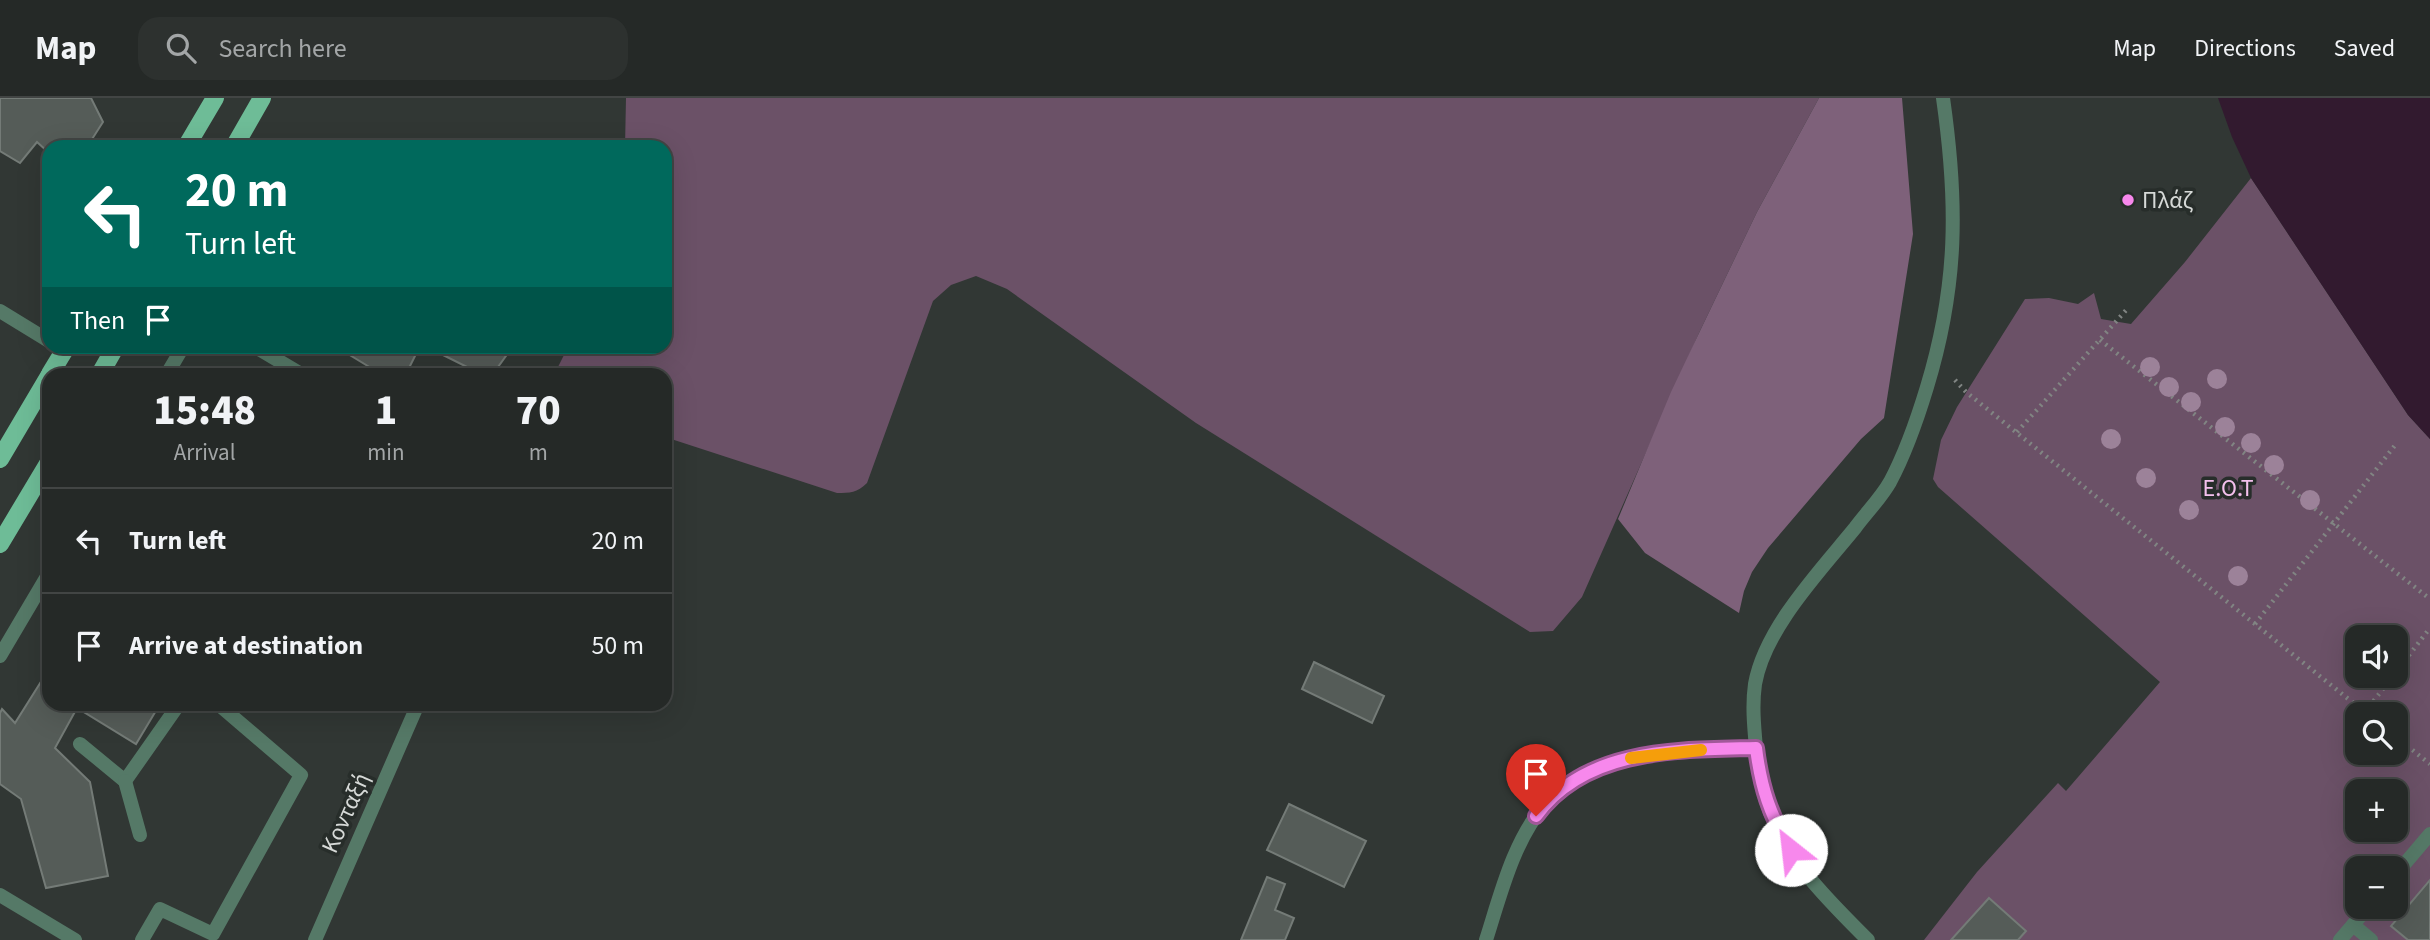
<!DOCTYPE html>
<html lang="en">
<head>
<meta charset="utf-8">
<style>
	:root { --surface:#252927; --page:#2d312f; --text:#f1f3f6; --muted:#a3a6a7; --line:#424544 }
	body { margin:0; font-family:"Source Sans 3",sans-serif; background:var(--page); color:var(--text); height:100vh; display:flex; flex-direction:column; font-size:26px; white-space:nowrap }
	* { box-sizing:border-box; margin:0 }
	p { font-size:23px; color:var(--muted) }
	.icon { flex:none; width:38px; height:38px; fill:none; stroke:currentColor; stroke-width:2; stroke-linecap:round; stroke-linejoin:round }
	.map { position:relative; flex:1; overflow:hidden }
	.sheet { position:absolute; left:42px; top:270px; width:630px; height:343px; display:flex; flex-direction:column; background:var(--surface); border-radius:21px; box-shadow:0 7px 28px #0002,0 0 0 2px var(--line) }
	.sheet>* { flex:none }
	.hud { position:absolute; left:42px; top:42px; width:630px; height:214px; border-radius:21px; box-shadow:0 7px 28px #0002,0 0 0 2px var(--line); background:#00695c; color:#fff; overflow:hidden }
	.fabs { position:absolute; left:2345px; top:527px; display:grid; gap:14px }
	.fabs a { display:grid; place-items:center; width:63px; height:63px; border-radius:14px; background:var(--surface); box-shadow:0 7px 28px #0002,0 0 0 2px var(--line); font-size:35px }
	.pin { position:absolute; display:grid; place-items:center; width:60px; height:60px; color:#fff; margin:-72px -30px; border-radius:50% 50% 50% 0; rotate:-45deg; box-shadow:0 0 7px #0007 }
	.pin .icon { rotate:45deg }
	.me { position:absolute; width:77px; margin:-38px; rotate:331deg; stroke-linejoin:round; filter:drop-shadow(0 0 5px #0008) }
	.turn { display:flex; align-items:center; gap:24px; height:147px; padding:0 28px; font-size:32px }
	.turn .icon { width:91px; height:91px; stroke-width:2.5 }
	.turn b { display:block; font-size:49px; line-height:60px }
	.then { display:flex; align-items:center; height:66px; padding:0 28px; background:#0003; gap:14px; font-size:26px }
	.eta { display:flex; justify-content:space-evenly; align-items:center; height:119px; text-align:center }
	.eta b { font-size:42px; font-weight:800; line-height:49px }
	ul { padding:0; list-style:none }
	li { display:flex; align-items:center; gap:21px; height:105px; padding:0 28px; border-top:2px solid var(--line) }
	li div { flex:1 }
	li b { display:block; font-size:26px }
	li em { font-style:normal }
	header { display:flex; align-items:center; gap:42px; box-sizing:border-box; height:98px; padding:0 35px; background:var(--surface); border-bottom:2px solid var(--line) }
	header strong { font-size:33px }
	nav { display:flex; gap:38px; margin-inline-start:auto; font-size:24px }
	.search { width:490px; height:63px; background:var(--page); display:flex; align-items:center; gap:18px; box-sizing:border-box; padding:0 24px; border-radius:21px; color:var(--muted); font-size:26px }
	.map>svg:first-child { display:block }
</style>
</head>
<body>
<header>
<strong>Map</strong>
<div class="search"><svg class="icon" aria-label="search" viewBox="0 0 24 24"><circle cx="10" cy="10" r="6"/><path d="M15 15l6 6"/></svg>Search here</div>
<nav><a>Map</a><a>Directions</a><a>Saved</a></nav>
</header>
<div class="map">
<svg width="2430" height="842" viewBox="0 0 2430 842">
	<rect width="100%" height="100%" fill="#313734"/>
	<!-- green -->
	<g fill="#6b5167" fill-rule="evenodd">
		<path d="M626,0H1819L1757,114L1699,235L1582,499L1553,533L1530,534L1196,325L1007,191L976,178L951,187L933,203L867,385C857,395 850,395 837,395L665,339V276H558L557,271L568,249L665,248V49H625Z"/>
		<path d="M2251,80L2408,317L2430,341V842H1924L1977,774L2058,685L2066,693L2160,584L1938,389L1933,381L1941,342L1957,309L2025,201L2049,200L2078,206L2094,195L2101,221L2131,226L2185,164ZM2357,539H2396V578H2357ZM2357,616H2396V654H2357ZM2357,693H2396V732H2357ZM2357,770H2396V808H2357Z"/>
	</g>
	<!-- forest -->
	<path fill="#7e617a" d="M1819,0H1902L1913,136L1884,320L1861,341L1768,450L1752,474L1744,493L1739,515L1645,455L1618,421L1671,294L1699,235L1757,114Z"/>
	<!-- water -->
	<path fill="#321a2f" d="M2218,0H2430V341L2408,317L2251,80L2232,39Z"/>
	<!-- building -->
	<g fill="#555c58" stroke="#747b77" stroke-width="2">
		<path d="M0,0H91L103,24L87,49H49V55L37,44L20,65L0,53Z"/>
		<path d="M335,248H420L406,276H381Z"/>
		<path d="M425,248H513L493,276H481Z"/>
		<path d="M1314,564L1384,598L1372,625L1302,591Z"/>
		<path d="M49,571V606H160L136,646L77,610L55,650L90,684L108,778L46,790L21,701L0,686V615L2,611L15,625Z"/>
		<path d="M1289,706L1366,743L1344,789L1267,752Z"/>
		<path d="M1267,779L1285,786L1275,812L1294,820L1285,842H1241Z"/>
		<path d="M2430,782V842H2408L2391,828Z"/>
		<path d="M1989,800L2026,833L2018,842H1951Z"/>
	</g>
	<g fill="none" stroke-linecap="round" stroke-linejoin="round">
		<!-- path -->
		<g stroke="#818583" stroke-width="4.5" stroke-dasharray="2 5" stroke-linecap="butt">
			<path d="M2100,242L2430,501"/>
			<path d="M1955,282L1966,294L2367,616"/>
			<path d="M2017,334L2129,209"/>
			<path d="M2255,526L2396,346"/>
			<path d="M2396,574L2430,530"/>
			<path d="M2365,614L2393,578"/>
			<path d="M2396,639L2430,666"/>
		</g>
		<!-- service -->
		<g stroke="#557967" stroke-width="14">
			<path d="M254,248L301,276"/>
			<path d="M167,276L180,254"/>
			<path d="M0,558L49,475"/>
			<path d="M80,646L125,683L179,606"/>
			<path d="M1756,650C1758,668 1760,686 1766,703C1783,759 1828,802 1868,842"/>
			<path d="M125,683L140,737"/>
			<path d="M2396,776L2430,736"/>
			<path d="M0,797L75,842"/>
			<path d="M2353,827L2371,842"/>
			<path d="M142,842L160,811L213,836L301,677L218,606"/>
			<path d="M2340,842L2369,808"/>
		</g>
		<!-- minor -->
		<g stroke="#557967" stroke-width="14">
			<path d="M0,213L49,243"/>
			<path d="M315,842L418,606"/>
			<path d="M1486,842C1501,795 1513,744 1545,706C1594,648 1687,652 1756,650C1754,628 1752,607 1755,586C1765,530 1820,473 1855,430C1866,415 1881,400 1890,384C1906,354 1917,322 1927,289C1958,187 1958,105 1943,0"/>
		</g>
		<!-- primary -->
		<g stroke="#6ebc97" stroke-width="18">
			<path d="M186,49L215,0"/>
			<path d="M234,49L262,0"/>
			<path d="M50,276L67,248"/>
			<path d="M100,276L116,248"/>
			<path d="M0,361L49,278"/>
			<path d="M0,446L49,364"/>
		</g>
	</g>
	<!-- trees -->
	<g fill="#9c8299">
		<circle cx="2150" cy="269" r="10"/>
		<circle cx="2217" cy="281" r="10"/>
		<circle cx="2169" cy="289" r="10"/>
		<circle cx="2191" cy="304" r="10"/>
		<circle cx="2225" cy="329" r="10"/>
		<circle cx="2111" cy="341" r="10"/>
		<circle cx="2251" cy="345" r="10"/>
		<circle cx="2274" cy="367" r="10"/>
		<circle cx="2146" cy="380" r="10"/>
		<circle cx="2310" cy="402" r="10"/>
		<circle cx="2189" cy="412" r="10"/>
		<circle cx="2238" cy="478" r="10"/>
	</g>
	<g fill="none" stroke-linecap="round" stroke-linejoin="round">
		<!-- route casing -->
		<g stroke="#a15899" stroke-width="18">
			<path id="route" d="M1536,718C1586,649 1680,652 1756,650C1761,690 1770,717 1791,752"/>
		</g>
		<!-- route -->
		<use href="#route" stroke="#f788ec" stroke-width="12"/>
		<!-- slow -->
		<path stroke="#f59e0b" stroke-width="12" d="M1631,660L1701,652"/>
	</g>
	<!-- markers -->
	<circle fill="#f788ec" stroke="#272d2a" stroke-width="2.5" cx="2128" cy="102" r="7"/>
	<g text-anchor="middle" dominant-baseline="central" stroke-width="7" stroke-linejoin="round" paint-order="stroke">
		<!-- poi labels -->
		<g font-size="24" fill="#d6d9d7" stroke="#272d2a" text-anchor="start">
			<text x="2142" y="102">Πλάζ</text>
		</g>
		<!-- park labels -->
		<g font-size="24" fill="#f3c0ec" stroke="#272d2a">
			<text x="2228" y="390">E.O.T</text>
		</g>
		<!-- street labels -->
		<g font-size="24" fill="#d6d9d7" stroke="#272d2a">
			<text transform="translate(346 715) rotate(-66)">Κονταξή</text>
		</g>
	</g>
</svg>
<div class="fabs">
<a><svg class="icon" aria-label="sound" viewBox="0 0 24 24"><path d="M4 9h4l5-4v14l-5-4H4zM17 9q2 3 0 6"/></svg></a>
<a><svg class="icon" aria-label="search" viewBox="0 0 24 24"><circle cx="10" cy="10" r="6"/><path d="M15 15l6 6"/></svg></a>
<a>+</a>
<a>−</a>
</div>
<div class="pin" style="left:1536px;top:718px;background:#d93025"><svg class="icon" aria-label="arrive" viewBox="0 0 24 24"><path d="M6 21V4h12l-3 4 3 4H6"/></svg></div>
<svg class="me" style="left:1791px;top:752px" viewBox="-20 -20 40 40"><circle r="19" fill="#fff"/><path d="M0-13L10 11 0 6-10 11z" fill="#f788ec"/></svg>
<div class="hud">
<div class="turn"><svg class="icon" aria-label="left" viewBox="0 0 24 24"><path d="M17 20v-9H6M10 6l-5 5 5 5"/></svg><div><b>20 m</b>Turn left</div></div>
<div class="then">Then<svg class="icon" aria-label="arrive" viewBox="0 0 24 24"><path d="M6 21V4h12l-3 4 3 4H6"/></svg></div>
</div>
<section class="sheet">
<div class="eta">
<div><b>15:48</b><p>Arrival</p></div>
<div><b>1</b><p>min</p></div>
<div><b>70</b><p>m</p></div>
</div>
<ul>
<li><svg class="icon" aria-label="left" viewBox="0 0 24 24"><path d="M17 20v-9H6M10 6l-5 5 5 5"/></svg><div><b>Turn left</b></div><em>20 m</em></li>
<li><svg class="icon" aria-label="arrive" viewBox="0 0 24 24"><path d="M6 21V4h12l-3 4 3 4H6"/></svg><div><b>Arrive at destination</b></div><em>50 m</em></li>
</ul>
</section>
</div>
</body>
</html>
